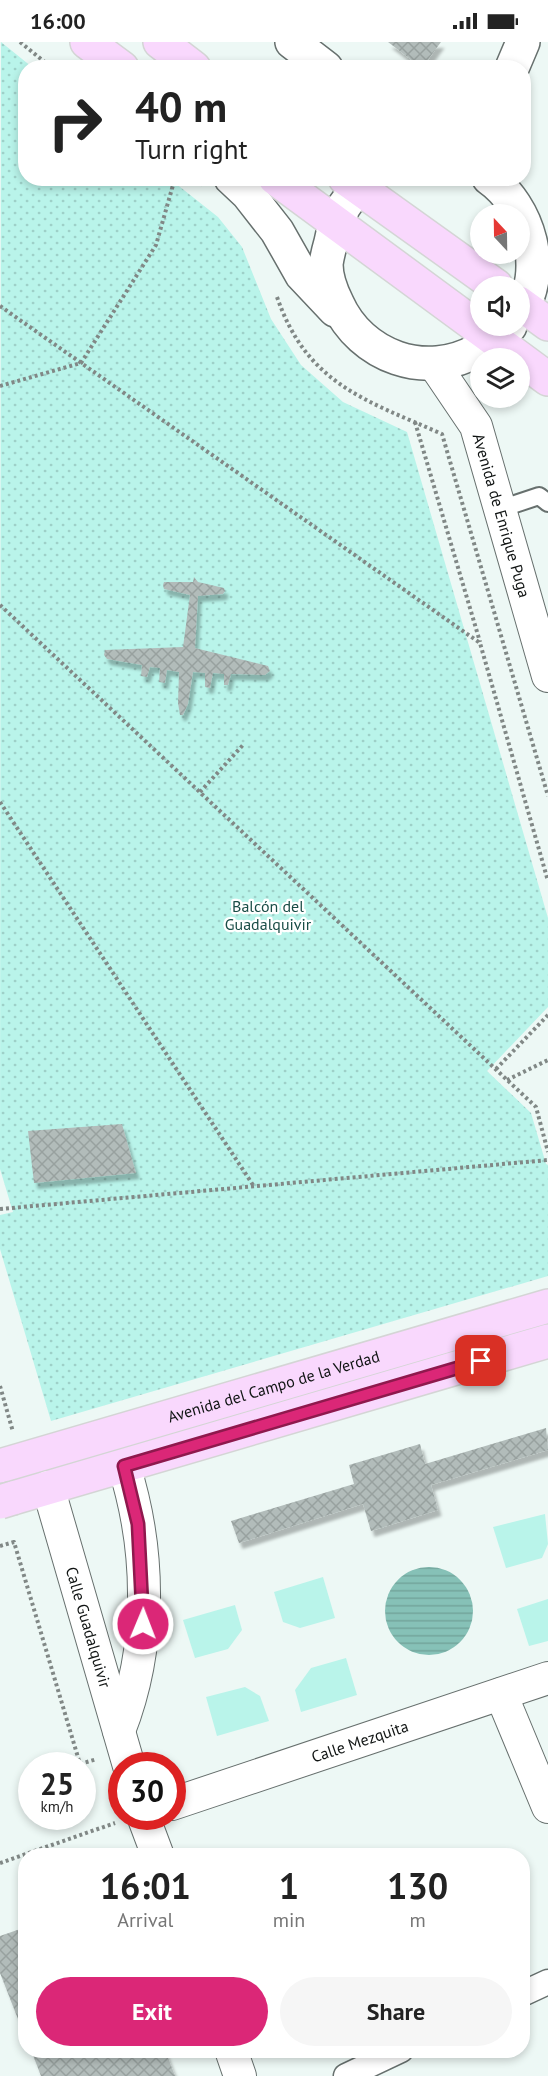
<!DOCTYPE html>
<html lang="en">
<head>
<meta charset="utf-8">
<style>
	:root { --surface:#fff; --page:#f6f6f6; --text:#222; --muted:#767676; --accent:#db2777 }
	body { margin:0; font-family:"PT Sans",sans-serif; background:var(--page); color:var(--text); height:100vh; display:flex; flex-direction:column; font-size:22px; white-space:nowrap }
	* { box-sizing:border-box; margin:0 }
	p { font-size:20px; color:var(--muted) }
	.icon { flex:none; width:33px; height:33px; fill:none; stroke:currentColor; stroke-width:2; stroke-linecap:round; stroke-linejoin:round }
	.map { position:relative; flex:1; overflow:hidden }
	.drawer { position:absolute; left:18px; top:1806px; width:512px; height:210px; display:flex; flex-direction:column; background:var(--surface); border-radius:24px; box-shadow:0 3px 9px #0003 }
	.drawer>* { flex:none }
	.banner { position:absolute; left:18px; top:18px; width:513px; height:126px; border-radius:24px; box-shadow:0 3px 9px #0003; background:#fff; color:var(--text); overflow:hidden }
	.needle { width:39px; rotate:338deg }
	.tools { position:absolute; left:470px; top:162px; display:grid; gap:12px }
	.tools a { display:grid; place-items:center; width:60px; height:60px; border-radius:50%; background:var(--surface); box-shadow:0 3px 9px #0003; font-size:30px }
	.speed { position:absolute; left:18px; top:1710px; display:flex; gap:12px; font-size:30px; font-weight:700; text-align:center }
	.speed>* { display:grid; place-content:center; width:78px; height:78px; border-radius:50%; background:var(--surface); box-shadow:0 3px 9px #0003; line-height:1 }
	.speed small { font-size:15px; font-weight:400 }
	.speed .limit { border:9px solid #d22; background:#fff; color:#111 }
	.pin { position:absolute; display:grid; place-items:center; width:51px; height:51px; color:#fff; margin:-26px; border-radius:12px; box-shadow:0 3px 9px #0006 }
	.me { position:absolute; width:66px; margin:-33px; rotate:1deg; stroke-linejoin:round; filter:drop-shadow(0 0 4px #0008) }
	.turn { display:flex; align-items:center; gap:21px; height:126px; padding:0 18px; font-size:27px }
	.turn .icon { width:78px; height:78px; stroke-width:2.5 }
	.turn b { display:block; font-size:42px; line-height:51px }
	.eta { display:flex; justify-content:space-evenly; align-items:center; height:102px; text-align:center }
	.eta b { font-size:36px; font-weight:700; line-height:42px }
	.cta { display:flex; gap:12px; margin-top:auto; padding:12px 18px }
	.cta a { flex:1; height:69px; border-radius:36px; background:var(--accent); color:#fff; font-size:24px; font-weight:700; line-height:69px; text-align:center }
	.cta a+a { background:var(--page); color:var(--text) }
	.status { display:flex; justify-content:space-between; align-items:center; height:42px; padding:0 30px; background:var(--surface); direction:ltr }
	.status svg { height:16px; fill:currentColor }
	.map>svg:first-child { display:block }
</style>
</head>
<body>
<div class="status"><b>16:00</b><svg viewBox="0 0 49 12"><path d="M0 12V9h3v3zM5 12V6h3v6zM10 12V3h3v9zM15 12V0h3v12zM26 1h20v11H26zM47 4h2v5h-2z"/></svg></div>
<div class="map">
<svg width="548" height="2034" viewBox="0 0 548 2034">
	<defs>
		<pattern id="grass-dots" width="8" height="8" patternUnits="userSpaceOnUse" patternTransform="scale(1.5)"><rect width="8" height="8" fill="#b9f4ea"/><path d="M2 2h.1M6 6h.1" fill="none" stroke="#9ed0c8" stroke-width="1.8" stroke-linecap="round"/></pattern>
		<pattern id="water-rules" width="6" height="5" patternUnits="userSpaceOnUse" patternTransform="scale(1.5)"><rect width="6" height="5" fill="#86c1b7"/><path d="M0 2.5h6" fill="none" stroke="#73a59c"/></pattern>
		<pattern id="building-cross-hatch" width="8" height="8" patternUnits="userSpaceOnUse" patternTransform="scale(1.5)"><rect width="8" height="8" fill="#b2bcba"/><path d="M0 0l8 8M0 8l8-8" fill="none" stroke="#98a19f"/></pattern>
		<filter id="shadow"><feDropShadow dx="3.5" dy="6" stdDeviation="1.5" flood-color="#0004"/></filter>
	</defs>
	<rect width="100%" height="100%" fill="#edf8f5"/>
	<!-- grass -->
	<path fill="url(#grass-dots)" d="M1,0L32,25L26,26V136L170,137L218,175L242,205L271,277L301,323L343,360L407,390L548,876V965L487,1029L531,1071L546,1122L548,1123V1234L51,1379L0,1207V1173L13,1170L0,1127Z"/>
	<!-- garden -->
	<g fill="#b9f4ea">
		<path d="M545,1472L548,1502L542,1516L506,1526L493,1485Z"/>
		<path d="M323,1535L335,1576L300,1586L283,1580L274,1550Z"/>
		<path d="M548,1557V1599L529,1604L517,1567Z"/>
		<path d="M235,1563L242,1588L228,1607L195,1616L183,1578Z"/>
		<path d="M346,1616L357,1653L301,1670L295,1648L311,1626Z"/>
		<path d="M245,1645L260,1654L269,1679L217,1694L206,1655Z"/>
	</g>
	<!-- water -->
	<circle fill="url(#water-rules)" cx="429" cy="1569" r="44"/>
	<!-- building -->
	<g fill="url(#building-cross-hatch)" filter="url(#shadow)">
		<path d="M388,0H441L422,26Z"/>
		<path d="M194,535L198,540L224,546L225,549L223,552L198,554L195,606L268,624L270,629L265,633L231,632L228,643H224V632L213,631L210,646L205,645V631L193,630L188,662L183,673H180L178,661L179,630L167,628L165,641L159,640L160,626L150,625L147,635L141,634L142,623L107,617L104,613L105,608L183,605L190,553L164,547L163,543L164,540H193Z"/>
		<path d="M122,1082L136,1131L34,1141L28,1089Z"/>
		<path d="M546,1386L548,1408L431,1443L438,1468L371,1489L363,1462L239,1501L231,1479L354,1442L349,1423L420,1402L425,1422Z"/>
		<path d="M26,1885V1995H25L0,1931V1894Z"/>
		<path d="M31,2008H165L175,2034H41Z"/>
	</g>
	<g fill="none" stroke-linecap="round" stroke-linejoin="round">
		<!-- service casing -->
		<g stroke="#67706e" stroke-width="20">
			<path id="service" d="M500,467L539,454L548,461"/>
		</g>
		<!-- pedestrian casing -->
		<g stroke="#67706e" stroke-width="27">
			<g id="pedestrian">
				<path d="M522,1952L548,1940"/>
				<path d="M346,2034L401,2008"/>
			</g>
		</g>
		<!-- minor casing -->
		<g stroke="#67706e" stroke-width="34">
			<g id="minor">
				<path id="s1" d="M434,322L476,384L548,634"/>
				<path id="s2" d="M48,1445L129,1724"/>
				<path d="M501,1652L548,1765"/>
				<path d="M119,1689C152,1605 151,1510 124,1424"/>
				<path id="s3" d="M172,1762L548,1636"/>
				<path d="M143,1774L158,1814"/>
				<path d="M231,2008L240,2034"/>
			</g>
		</g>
		<!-- tertiary casing -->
		<g stroke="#67706e" stroke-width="36">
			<g id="tertiary">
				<path d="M292,0L326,26"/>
				<path d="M512,26L523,0"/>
				<path d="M231,136L248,152L277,189L302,233L335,268"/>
				<path d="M371,136C348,153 336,172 331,200C329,207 327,215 326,222C326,236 331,249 337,261C361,315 426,338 478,308C490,301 501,295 510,284"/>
				<path d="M489,136C529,164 548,229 519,271"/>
			</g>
		</g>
		<!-- primary casing -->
		<g stroke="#d4d5d5" stroke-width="36">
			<g id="primary">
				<path d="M87,0L122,26"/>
				<path d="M160,0L194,26"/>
				<path d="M275,136L548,337"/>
				<path d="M345,136L496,244"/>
				<path d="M519,261L548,282"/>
				<path id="s4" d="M0,1424L548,1264"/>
				<path d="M13,1456L548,1299"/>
			</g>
		</g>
		<!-- path -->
		<g stroke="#818886" stroke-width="4" stroke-dasharray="3 3" stroke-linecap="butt">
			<path d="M20,0L52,26"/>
			<path d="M193,136L202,144"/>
			<path d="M277,255C307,342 365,358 442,392L548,754"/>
			<path d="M0,264L480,601L548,839"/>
			<path d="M0,344L81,321L156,203L175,136"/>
			<path d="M415,380L480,600"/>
			<path d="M0,563L536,1065L548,1110"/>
			<path d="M200,750L243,703"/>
			<path d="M0,760L253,1143"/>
			<path d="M496,1027L548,973"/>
			<path d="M507,1038L548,1018"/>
			<path d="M0,1167L548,1118"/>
			<path d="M0,1344L13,1390"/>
			<path d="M0,1504L14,1500L80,1722L97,1717"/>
			<path d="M0,1821L115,1781"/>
		</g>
		<!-- service -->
		<use href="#service" stroke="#fff" stroke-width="16"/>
		<!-- pedestrian -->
		<use href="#pedestrian" stroke="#fff" stroke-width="24"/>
		<!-- minor -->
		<use href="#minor" stroke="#fff" stroke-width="32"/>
		<!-- tertiary -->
		<use href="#tertiary" stroke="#fff" stroke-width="33"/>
		<!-- primary -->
		<use href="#primary" stroke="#f9d8fd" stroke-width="33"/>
		<!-- primary-bridge casing -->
		<g stroke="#d4d5d5" stroke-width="36" stroke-linecap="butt">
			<path id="primary-bridge" d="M0,1460L13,1456"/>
		</g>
		<!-- primary-bridge -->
		<use href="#primary-bridge" stroke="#f9d8fd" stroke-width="33"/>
	</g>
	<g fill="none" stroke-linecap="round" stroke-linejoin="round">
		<!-- route casing -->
		<g stroke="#8e194d" stroke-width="15">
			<path id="route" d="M143,1582L138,1482L124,1424L481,1319"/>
		</g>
		<!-- route -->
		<use href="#route" stroke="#db2777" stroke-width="10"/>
	</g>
	<g text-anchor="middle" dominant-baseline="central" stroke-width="4.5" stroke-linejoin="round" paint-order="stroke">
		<!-- street labels -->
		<g font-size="16" fill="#101413" stroke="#fff">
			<text stroke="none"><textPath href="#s1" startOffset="168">Avenida de Enrique Puga</textPath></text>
			<text stroke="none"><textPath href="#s4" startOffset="285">Avenida del Campo de la Verdad</textPath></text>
			<text stroke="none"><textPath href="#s2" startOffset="146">Calle Guadalquivir</textPath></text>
			<text stroke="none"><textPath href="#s3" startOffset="198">Calle Mezquita</textPath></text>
		</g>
		<!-- park labels -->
		<g font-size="16" fill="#1a4d47" stroke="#fff">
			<text x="268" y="864">Balcón del<tspan x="268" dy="18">Guadalquivir</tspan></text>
		</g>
	</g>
</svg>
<div class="tools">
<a><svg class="needle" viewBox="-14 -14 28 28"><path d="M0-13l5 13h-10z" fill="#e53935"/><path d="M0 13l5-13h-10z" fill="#767676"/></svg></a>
<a><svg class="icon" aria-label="sound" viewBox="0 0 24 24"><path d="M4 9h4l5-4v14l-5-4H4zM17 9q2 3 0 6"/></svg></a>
<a><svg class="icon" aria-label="layers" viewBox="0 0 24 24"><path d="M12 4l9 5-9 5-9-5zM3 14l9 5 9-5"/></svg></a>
</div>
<div class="speed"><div>25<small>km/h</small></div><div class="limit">30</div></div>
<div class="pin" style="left:481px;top:1319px;background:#d93025"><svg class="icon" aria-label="arrive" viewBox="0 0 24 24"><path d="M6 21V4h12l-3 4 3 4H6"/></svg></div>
<svg class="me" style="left:143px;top:1582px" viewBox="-20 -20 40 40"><circle r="17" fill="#db2777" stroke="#fff" stroke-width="3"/><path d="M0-11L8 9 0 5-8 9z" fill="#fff"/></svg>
<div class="banner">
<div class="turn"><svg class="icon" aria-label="right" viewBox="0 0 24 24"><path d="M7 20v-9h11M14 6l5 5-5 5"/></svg><div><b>40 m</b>Turn right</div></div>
</div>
<section class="drawer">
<div class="eta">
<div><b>16:01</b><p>Arrival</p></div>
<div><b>1</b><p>min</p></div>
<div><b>130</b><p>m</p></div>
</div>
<div class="cta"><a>Exit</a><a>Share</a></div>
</section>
</div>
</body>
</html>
